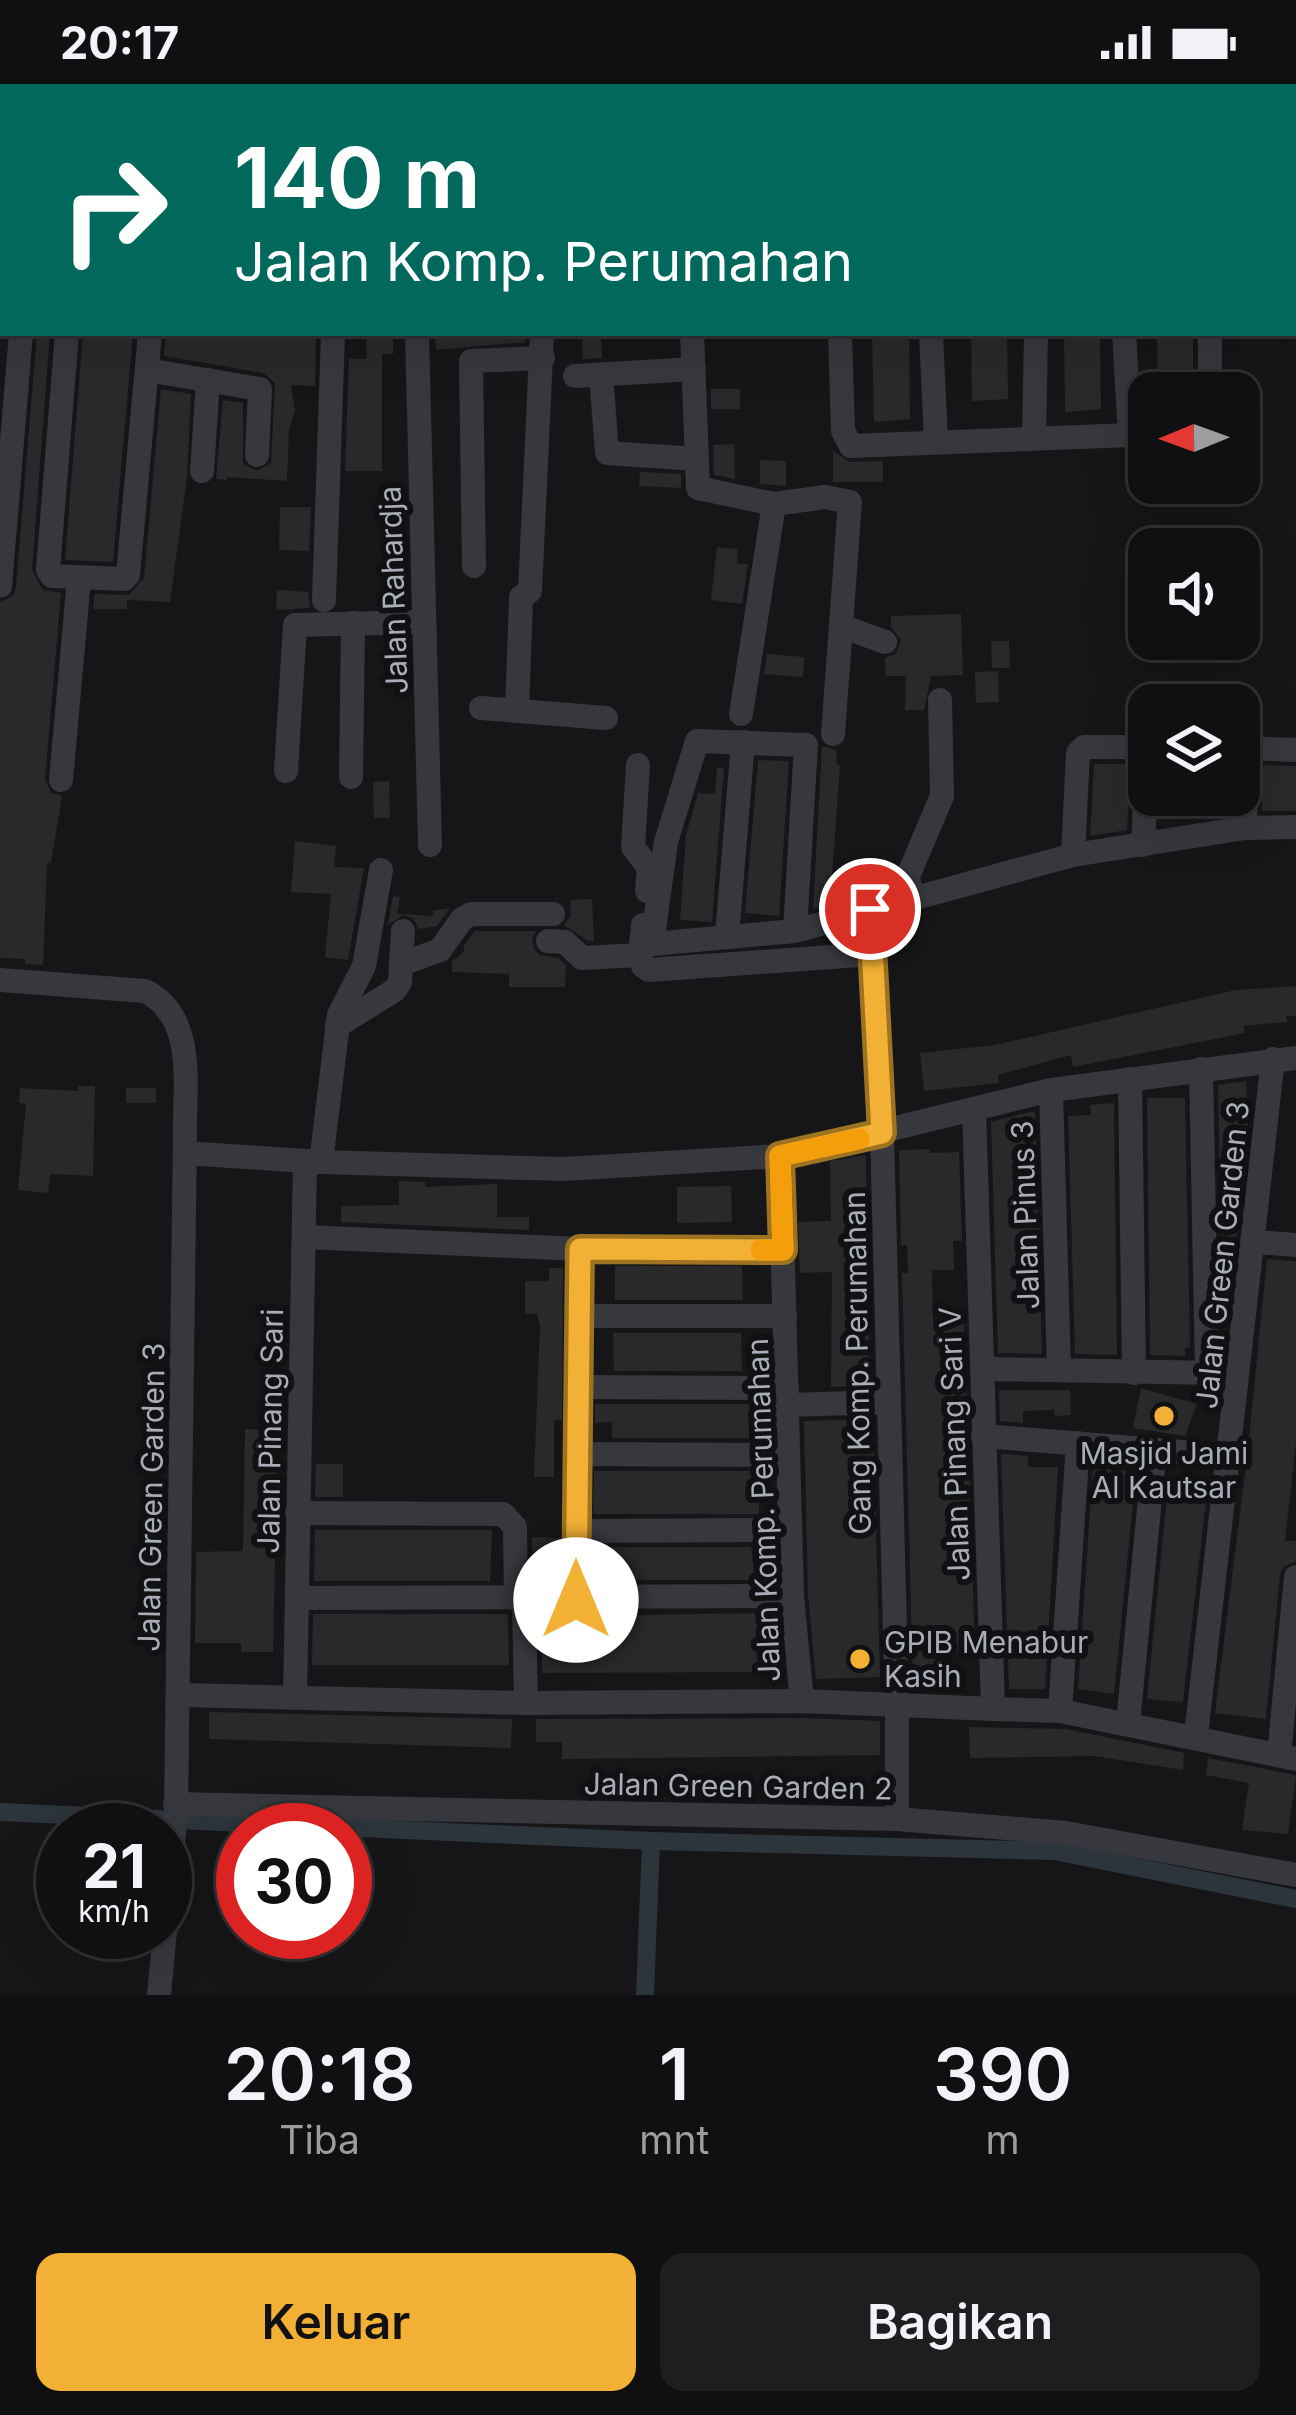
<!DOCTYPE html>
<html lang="id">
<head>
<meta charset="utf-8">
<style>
	:root { --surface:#101012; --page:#1e1e20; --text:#f1f3f6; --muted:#9c9d9f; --line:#303032; --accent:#f2b134 }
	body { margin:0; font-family:Inter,sans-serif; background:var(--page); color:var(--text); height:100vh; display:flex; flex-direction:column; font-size:45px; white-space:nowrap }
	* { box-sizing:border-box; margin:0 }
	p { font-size:39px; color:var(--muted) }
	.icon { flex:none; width:66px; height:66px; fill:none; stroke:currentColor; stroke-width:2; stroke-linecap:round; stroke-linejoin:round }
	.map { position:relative; height:1911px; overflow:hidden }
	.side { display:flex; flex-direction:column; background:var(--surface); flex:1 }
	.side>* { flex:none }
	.guide { position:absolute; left:0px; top:0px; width:1296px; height:252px; box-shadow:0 12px 48px #0002,0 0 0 3px var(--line); background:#00695c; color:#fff; overflow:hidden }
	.needle { width:78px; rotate:269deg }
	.tools { position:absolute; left:1128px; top:288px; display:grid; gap:24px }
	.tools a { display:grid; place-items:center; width:132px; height:132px; border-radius:24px; background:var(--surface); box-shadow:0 12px 48px #0002,0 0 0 3px var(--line); font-size:60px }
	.speed { position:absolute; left:36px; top:1719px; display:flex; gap:24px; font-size:60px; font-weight:700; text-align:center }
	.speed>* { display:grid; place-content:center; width:156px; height:156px; border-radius:50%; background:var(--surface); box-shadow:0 12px 48px #0002,0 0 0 3px var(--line); line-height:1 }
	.speed small { font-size:30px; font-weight:400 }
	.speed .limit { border:18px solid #d22; background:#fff; color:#111 }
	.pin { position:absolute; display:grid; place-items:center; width:102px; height:102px; color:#fff; margin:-51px; border:6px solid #fff; border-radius:50%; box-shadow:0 3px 12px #0007 }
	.me { position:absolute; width:132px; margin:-66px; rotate:0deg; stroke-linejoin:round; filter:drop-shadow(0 0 9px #0008) }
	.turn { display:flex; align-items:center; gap:42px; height:252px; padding:0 36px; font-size:54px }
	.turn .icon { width:156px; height:156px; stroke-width:2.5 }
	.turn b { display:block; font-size:84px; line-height:102px }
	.eta { display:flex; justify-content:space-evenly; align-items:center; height:204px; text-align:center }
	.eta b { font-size:72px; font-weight:600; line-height:84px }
	.button { display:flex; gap:24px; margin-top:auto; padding:24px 36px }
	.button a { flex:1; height:138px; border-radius:24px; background:var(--accent); color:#111; font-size:48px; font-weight:600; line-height:138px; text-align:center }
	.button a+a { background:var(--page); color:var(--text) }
	.status { display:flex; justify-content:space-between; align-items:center; height:84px; padding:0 60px; background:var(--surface); direction:ltr }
	.status svg { height:33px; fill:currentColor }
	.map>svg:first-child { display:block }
</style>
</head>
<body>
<div class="status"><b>20:17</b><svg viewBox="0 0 49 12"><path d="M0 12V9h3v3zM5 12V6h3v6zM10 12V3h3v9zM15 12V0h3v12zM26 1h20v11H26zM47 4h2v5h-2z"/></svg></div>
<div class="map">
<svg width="1296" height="1911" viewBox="0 0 1296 1911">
	<rect width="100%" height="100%" fill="#161618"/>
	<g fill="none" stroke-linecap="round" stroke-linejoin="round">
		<!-- canal -->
		<g stroke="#2c353c" stroke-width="18">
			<path d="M0,1728L651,1757L645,1911"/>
			<path d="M651,1757L1054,1767L1296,1815"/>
		</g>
	</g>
	<!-- building -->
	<g fill="#29292c">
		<path d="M37,249H50L32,486L43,506L61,509L45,695L51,709L62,712L51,779H47L43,881L25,880V875L0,874V518L13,512L16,503Z"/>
		<path d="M83,249H133L113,478L65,476Z"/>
		<path d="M166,249H316L315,302L291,301L295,327L289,345L287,397L227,393V396L216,395L223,316L243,319V380L257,387L271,379L275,299L263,289L164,272Z"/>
		<path d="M366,249H393V270H382V387H345L349,275H367Z"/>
		<path d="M435,249H525V258L436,266Z"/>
		<path d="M582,249H601L602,274L583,275Z"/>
		<path d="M872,249H909L910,335L874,338Z"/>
		<path d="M971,249H1007L1008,315L972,317Z"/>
		<path d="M1064,249H1100L1101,325L1065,328Z"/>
		<path d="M1157,249H1193V308L1158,309Z"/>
		<path d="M161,305L191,310L187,393L170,518L127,516V525H93L94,510L129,511L144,494Z"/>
		<rect x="711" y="305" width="29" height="20"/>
		<path d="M734,360L735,395L714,391L713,361Z"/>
		<path d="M833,367L850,378L883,377V398H833Z"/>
		<path d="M760,376L786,377V402L760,400Z"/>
		<path d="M640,388L681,390V404L639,402Z"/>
		<path d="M280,423H311L309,467L279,466Z"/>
		<path d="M717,463L737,465L738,480H748L742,520L711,516Z"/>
		<path d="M277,506L308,508L310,524L276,526Z"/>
		<path d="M961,530L963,591L931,592L924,626H905L906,592H886L885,574L896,570L901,556L891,543V532Z"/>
		<path d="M991,557H1009L1010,584H992Z"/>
		<path d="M767,570L804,573L803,593L764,590Z"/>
		<path d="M998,587L999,618L976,619L975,588Z"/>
		<path d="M822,662L836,666L837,681H840L830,820L813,825Z"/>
		<path d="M758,676L789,677L779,832L745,829Z"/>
		<path d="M1094,680H1131L1127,746L1090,752Z"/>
		<path d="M1262,681L1296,682V727H1262Z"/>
		<path d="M717,684H724L712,838L680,836L686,751L698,709L715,710Z"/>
		<path d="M389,697L390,734H374L373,698Z"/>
		<path d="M295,757L336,762L334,783L364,784L348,876L325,873L331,810L291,808Z"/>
		<path d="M393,812L400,813L397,830L434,832L432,827L450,824L437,842L419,845L413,834L403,831L388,841Z"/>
		<path d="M592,815L594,857H588L564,841L571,831L570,816Z"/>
		<path d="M475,847H536L532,855L534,865L540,871L558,874L566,881L565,903H509V890L452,888V877L464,868V861Z"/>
		<path d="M1296,902V932H1286L1287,938L1243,942L1245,949L1073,983L1071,971L998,991L999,999L924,1007L920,969L995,961L1236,906Z"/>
		<path d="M1246,997L1248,1050L1236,1156H1221L1218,1001Z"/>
		<path d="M78,1002H95L93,1092L50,1090L48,1109L18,1106L26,1020L19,1019L20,1004L78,1007Z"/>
		<rect x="126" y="1004" width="30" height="15"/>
		<path d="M1147,1014H1185L1190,1263L1185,1264V1272L1150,1271Z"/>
		<path d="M1114,1019L1117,1271L1075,1270L1068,1032L1091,1031L1090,1021Z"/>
		<path d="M1030,1028H1035L1042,1270L998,1269L991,1038Z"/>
		<path d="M930,1065V1069L959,1068L962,1157H953L954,1186H932L933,1237H964L975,1567L941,1568V1600H913L902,1189H908L907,1161H901L899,1066Z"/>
		<path d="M866,1071L870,1302L831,1303L832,1188L800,1189L798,1138L831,1137L830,1077Z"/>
		<path d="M399,1097L425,1098V1103L497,1100V1133H529V1146L341,1138V1122L399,1121Z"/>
		<path d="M731,1102L732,1138L677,1139V1103Z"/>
		<path d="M1267,1175L1296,1177V1358L1285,1457H1296V1477L1283,1483L1280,1491L1266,1635L1215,1629L1247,1374Z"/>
		<path d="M615,1182H742L743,1216H615Z"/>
		<path d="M549,1184H563L562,1336H554V1393H534L540,1241L537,1230H525V1197H549Z"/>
		<path d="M613,1249H741L742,1287H614Z"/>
		<path d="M1141,1304L1197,1320L1185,1352L1133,1344Z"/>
		<path d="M999,1306H1070L1071,1331L1055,1332L1054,1326L1023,1327V1339L1000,1337Z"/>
		<path d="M595,1320H770L771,1335L757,1336L758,1354H612V1338L595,1339Z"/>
		<path d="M873,1335L880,1593L816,1595L808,1511L804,1337Z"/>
		<path d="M245,1345L278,1346L273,1568H241V1559H195L196,1468L243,1467Z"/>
		<path d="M1001,1370L1028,1372V1383H1058L1045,1605H1009Z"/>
		<path d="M316,1380H343V1413H315Z"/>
		<path d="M1093,1381L1136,1389L1114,1610L1078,1605Z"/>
		<path d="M594,1387H758L759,1430H593Z"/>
		<path d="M1169,1392L1208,1399L1183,1618L1147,1615Z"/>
		<path d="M315,1446H492L490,1497H314Z"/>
		<path d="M532,1453L560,1454V1496L532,1497Z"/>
		<path d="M593,1463H751L755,1496H593Z"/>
		<path d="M567,1529L577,1532L772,1529L775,1588L542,1589L541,1530Z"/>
		<path d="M313,1530H508L509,1581H312Z"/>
		<path d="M209,1628L512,1635L511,1664L209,1655Z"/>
		<path d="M802,1634L880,1637V1671L562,1675V1658H536V1635Z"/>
		<path d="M969,1643L1066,1645L1184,1669L1183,1686L1094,1672L970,1674Z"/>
		<path d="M1208,1674L1296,1691L1288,1750L1242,1746L1249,1699L1206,1691Z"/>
	</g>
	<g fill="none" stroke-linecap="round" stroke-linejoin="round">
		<!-- minor -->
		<g stroke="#37383d" stroke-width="24">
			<path d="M583,0V3"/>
			<path d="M62,3V0"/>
			<path d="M219,3V0"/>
			<path d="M294,3V0"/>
			<path d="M1293,85L1296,84"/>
			<path d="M0,178H3"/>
			<path d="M67,249L48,486L52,492L124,495L128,491L150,249"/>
			<path d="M417,249L430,761"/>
			<path d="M692,249L698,404L774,420L741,630"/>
			<path d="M840,249L843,347L851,362L1130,351L1149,346"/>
			<path d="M931,249L936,358"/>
			<path d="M1124,249L1130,351"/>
			<path d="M1210,249V309"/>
			<path d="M147,286L260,305L257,371"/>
			<path d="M601,291L607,369L697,375"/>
			<path d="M575,292L694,285"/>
			<path d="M1034,354L1036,249"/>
			<path d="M202,387L208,296"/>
			<path d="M774,420L825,413L850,418L833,650"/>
			<path d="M474,482L471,277L543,274"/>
			<path d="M0,502L21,249"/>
			<path d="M324,516L333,249"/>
			<path d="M841,542L885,558"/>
			<path d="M481,624L606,634"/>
			<path d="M517,627L521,513L530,507L542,249"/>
			<path d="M638,681L633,763L649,784L647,807"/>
			<path d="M286,687L295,541L424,538"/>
			<path d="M351,693L353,539"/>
			<path d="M61,696L79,495"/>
			<path d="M1245,744L1246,664L1296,666"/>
			<path d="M1143,761L1148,663"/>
			<path d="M1073,771L1078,669L1084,663H1149"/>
			<path d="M912,815L908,792L942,712L940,616"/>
			<path d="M870,825L882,1049L897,1624V1735"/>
			<path d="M643,841L640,871L643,882L649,886L873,870"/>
			<path d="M795,847L806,661L697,657L666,758L652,860L795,847L1073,771L1245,744L1296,743"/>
			<path d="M727,852L743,658"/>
			<path d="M548,857L565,858L582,874L640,871"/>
			<path d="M402,880L440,866L462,835L471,830H553"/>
			<path d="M0,896L145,907C197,933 184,1001 185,1051L176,1727L159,1911"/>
			<path d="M337,942L395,906L400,898L403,847"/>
			<path d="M1201,985L1207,1290"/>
			<path d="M1130,995L1134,1289"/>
			<path d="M1051,1006L1059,1286"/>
			<path d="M974,1025L993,1625L1060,1627L1296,1675"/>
			<path d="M185,1069L321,1078L564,1085L780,1072L1051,1006L1296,974"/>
			<path d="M780,1072L792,1512L802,1617"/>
			<path d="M321,1078L339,931L364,882L381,786"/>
			<path d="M305,1153L580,1165L783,1166"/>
			<path d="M1256,1158L1296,1161"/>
			<path d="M578,1232H785"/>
			<path d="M982,1285L1219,1289"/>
			<path d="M577,1303L787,1304"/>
			<path d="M787,1321L886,1318"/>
			<path d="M983,1352L1157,1366"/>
			<path d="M577,1370L788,1371"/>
			<path d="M297,1429L503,1430L515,1443L516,1515"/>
			<path d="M577,1447L790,1446"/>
			<path d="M297,1514L792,1512"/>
			<path d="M524,1516L526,1619"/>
			<path d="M576,1516L580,1165"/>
			<path d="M179,1611L526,1619L802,1617L993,1625"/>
			<path d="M295,1614L305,1077"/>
			<path d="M1060,1627L1078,1359"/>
			<path d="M1128,1639L1154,1374L1157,1366L1231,1372"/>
			<path d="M1196,1652L1273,975"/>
			<path d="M1279,1671L1296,1493"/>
			<path d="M175,1720L897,1735L1066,1749L1296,1791"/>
		</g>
	</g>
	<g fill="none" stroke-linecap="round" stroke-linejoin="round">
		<!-- route casing -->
		<g stroke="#9d7322" stroke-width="30">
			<path id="route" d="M576,1516L580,1165L783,1166L780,1072L882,1049L870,825"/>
		</g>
		<!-- route -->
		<use href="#route" stroke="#f2b134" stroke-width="21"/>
		<!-- slow -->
		<path stroke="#f59e0b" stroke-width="21" d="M761,1166H783L780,1072L859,1055"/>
	</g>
	<!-- markers -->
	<g fill="#f2b134" stroke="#111113" stroke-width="4.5">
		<circle cx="1164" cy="1332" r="12"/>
		<circle cx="860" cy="1575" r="12"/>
	</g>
	<g text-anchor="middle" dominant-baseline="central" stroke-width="12" stroke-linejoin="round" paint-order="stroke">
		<!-- street labels -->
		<g font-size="30" fill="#a8adb8" stroke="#111113">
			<text transform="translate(393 506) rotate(-92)">Jalan Rahardja</text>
			<text transform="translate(1025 1131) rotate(-92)">Jalan Pinus 3</text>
			<text transform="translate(1222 1171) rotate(-84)">Jalan Green Garden 3</text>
			<text transform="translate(857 1279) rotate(-91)">Gang Komp. Perumahan</text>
			<text transform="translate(270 1347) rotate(-89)">Jalan Pinang Sari</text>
			<text transform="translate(954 1360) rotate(-92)">Jalan Pinang Sari V</text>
			<text transform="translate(151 1413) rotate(-89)">Jalan Green Garden 3</text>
			<text transform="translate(763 1426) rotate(-92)">Jalan Komp. Perumahan</text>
			<text transform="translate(738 1702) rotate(1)">Jalan Green Garden 2</text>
		</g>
		<!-- poi labels -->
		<g font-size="30" fill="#a8adb8" stroke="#111113">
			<text x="1164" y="1369">Masjid Jami<tspan x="1164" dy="34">Al Kautsar</tspan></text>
			<text x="884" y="1558" text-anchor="start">GPIB Menabur<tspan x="884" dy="34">Kasih</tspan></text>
		</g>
	</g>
</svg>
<div class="tools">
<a><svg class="needle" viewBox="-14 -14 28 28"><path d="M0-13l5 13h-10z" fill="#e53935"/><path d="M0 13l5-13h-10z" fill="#9c9d9f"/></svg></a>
<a><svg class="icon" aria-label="sound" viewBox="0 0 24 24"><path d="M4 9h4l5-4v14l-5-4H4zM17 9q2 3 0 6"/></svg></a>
<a><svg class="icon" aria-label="layers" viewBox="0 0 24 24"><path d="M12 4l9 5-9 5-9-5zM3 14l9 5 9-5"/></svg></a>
</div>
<div class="speed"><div>21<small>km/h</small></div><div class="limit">30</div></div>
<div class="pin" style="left:870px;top:825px;background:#d93025"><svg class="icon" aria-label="arrive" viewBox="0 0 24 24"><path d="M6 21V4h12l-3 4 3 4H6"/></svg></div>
<svg class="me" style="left:576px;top:1516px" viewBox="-20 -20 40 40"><circle r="19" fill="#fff"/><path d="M0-13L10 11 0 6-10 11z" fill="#f2b134"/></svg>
<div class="guide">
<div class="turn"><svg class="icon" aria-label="right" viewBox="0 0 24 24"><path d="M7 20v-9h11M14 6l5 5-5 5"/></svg><div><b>140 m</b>Jalan Komp. Perumahan</div></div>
</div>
</div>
<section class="side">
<div class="eta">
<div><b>20:18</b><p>Tiba</p></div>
<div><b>1</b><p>mnt</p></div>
<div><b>390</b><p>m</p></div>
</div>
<div class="button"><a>Keluar</a><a>Bagikan</a></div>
</section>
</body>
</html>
